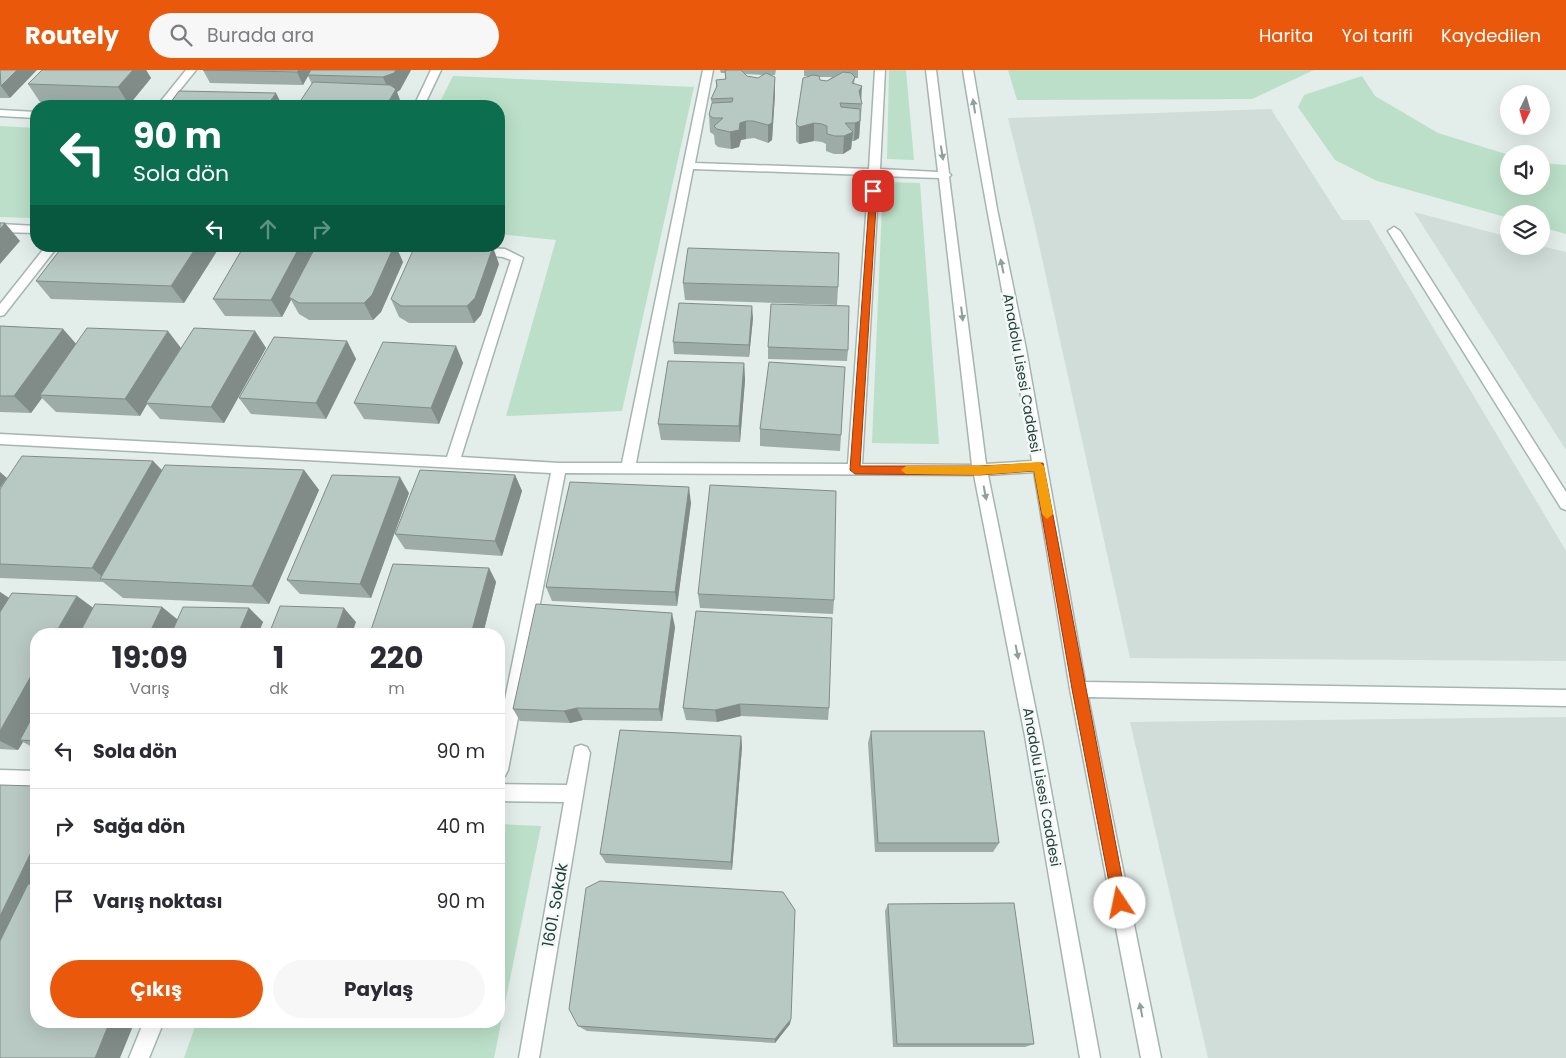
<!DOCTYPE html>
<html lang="tr">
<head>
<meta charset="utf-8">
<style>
	:root { --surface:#fff; --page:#f7f7f7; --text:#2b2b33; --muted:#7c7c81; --line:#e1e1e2; --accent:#ea580c }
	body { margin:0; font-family:Poppins,sans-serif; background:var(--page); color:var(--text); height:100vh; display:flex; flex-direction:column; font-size:19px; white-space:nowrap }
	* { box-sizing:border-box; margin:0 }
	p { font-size:16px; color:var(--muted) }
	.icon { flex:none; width:28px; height:28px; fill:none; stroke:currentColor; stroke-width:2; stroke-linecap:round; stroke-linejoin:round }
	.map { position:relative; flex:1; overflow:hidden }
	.side { position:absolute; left:30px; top:558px; width:475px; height:400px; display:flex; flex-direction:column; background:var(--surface); border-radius:20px; box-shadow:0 5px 20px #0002 }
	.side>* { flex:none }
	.top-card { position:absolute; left:30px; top:30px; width:475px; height:152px; border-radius:20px; box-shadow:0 5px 20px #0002; background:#0b6e4f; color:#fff; overflow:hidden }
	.needle { width:32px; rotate:185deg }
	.tools { position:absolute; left:1500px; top:15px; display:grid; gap:10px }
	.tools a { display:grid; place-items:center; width:50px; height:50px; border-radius:50%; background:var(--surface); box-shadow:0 5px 20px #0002; font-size:25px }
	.pin { position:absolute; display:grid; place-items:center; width:42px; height:42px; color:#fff; margin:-21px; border-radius:10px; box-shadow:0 2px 8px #0006 }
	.me { position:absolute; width:55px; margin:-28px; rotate:349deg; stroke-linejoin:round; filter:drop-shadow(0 0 4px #0008) }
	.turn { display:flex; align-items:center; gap:18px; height:105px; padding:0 20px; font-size:22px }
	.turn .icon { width:65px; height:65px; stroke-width:2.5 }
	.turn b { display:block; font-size:35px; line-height:42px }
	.lanes { display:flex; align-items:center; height:48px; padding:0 20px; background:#0003; justify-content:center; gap:25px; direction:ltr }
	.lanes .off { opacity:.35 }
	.eta { display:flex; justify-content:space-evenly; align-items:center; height:85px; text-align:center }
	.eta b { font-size:30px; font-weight:700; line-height:35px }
	.button { display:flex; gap:10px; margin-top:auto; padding:10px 20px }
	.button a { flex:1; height:58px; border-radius:30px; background:var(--accent); color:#fff; font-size:20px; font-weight:700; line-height:58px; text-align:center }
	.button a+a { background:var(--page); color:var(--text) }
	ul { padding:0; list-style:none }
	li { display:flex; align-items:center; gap:15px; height:75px; padding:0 20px; border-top:1px solid var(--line) }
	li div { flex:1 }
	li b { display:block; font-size:19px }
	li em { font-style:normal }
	header { display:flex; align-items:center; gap:30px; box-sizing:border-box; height:70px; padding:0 25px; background:var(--accent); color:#fff }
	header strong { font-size:24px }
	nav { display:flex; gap:28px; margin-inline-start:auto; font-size:18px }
	.search { width:350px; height:45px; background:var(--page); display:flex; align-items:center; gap:12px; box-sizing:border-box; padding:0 18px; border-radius:28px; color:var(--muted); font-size:19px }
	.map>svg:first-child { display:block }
</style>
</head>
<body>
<header>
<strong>Routely</strong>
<div class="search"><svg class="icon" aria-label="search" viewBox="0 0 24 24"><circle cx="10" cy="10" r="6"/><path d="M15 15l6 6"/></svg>Burada ara</div>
<nav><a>Harita</a><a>Yol tarifi</a><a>Kaydedilen</a></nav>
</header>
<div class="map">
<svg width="1566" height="988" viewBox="0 0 1566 988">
	<rect width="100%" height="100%" fill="#e3edea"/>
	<!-- built -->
	<g fill="#d1ddd9">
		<path d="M1271,39L1342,150H1369L1566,481V591L1130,588L1034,152L1008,48Z"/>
		<path d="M1414,142L1509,167V176H1541L1566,182V380Z"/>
		<path d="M1566,647V988H1208L1130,652Z"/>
	</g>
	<!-- green -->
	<g fill="#bbdfc8">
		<path d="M889,0H906L914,90L887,89Z"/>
		<path d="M1008,0H1314L1252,29L1017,30Z"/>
		<path d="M453,6L694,17L622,341L506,346L556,170L499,164V36H438Z"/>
		<path d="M1362,6L1375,26L1438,63L1509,85V116H1541V93L1566,95V164L1541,157V144H1509V148L1377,111L1335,90L1298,37L1304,25Z"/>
		<path d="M0,56L36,58V141L30,148L0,147Z"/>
		<path d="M883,112L920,113L939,374L872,373Z"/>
		<path d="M499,754L541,756L494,988H184L197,951H499Z"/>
	</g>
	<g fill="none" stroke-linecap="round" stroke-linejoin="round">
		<!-- minor casing -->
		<g stroke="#a5b5b2" stroke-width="3">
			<g id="minor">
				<path d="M186,0H196L167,36H157Z"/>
				<path d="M431,0H441L424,36H414Z"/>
				<path d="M703,0H713L695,93L869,99L875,0H885L880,99L938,102L926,0H936L949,103L951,105L949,107L986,394L1032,391C1011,260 984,131 963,0H973L997,139L1026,279L1085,612L1566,620V636L1088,627L1161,988H1141L1070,619L1034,402L988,405L1041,666L1100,988H1080L1025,666L974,405L565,403L508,700L505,706L499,708V659L551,403L0,374V364L447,387L511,190L503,187L470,184V178L474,177L505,179L523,188L461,387L559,393H622ZM693,99L869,105L848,394L636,393ZM879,106L939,108L972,395L862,394Z"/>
				<path d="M0,40L36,42V48L0,46Z"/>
				<path d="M0,154L36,156V163L0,162Z"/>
				<path d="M1394,157L1400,161L1566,422V440L1561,438L1388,161Z"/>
				<path d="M46,176H58L4,245L0,246V234Z"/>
				<path d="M581,675L587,677L590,683L539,988H519L564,732L499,731V714L567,715L575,677Z"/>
				<path d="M0,700L36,701V717L0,716Z"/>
				<path d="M144,951H164L149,988H129Z"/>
			</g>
		</g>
		<!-- minor -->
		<use href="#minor" fill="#fff" fill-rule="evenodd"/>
	</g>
	<!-- wall -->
	<g fill="#9eaca8" fill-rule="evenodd">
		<path d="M0,0L10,28H0Z"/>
		<path d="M42,0H146L151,8L129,35L40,32L28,14Z"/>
		<path d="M203,0H411L400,20L397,22L402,36H297L312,14L308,6L303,15L210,13Z"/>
		<path d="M720,0H776L775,5H771L775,24L772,70L768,73L754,68L746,69L741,70L739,77L731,79L718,77L715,74L714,65L710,62L709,45L712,35L711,29L716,18V10L725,9V3H721ZM745,4L763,5L758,8L747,6Z"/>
		<path d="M804,0H858V8H855L854,14L861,30L862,34L859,68L854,71H852L851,79L843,84H834L826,81V74L822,72L814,71L799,74L796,71V54L808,6H804ZM819,7H832L827,11L820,10Z"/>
		<path d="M63,176H213L217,181L184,233L51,229L36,211Z"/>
		<path d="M244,176H311L313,182L403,192L381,242L373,250H309L299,244L291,230L282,247L225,246L213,229Z"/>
		<path d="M499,194L481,245L474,253H409L399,247L391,229Z"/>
		<path d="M683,213L838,217L837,235L685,230Z"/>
		<path d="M753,248L749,287L674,284L673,272Z"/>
		<path d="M0,256L63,259L76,274L181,278L255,261L266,278L224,353L160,349L147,334L140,346L56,342L42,328L31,343L0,342Z"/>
		<path d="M347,271L356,289L326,349L251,344L239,328Z"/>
		<path d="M456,276L463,293L439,354L364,349L354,333Z"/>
		<path d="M768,277L848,280L847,291L768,289Z"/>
		<path d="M744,293L745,310L740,372L661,370L658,354Z"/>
		<path d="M760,359L841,365L840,381L760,376Z"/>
		<path d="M153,391L162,400H304L319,420L269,534L123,528L103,512L0,508V419Z"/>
		<path d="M515,405L522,421L502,486L405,479L395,464Z"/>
		<path d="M409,423L371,528L300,524L287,510Z"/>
		<path d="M691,433L677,536L552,531L546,517Z"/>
		<path d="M489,498L496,512L483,564H374L371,560Z"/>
		<path d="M0,522L9,528L77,526L93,538L162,537L177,549L249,538L263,552L258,564H36V679L23,672L18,680L0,679Z"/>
		<path d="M698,524L834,530L833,544L700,538Z"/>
		<path d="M696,541L829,638L828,650L741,646L717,652L686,650L683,638Z"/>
		<path d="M675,557L662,651L583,650L570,653L520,651L513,639Z"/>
		<path d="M871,661L999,773L993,782H875L868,673Z"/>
		<path d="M741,666L742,677L732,800L606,793L600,784Z"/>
		<path d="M888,834L1034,974L1025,977H893L885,841Z"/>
		<path d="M790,954L775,973L587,961L578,956Z"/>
	</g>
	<!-- shaded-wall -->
	<g fill="#818c88">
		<path d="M17,0H37L10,28L1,16Z"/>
		<path d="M133,0H146L151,8L129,35L118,17Z"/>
		<path d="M299,0H312L308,5V6L303,15L297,2Z"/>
		<path d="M396,0H411L400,20L397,22L402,36H386L390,24L383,7Z"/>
		<path d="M775,7V24L772,70L768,73V55Z"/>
		<path d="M862,16L861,33L859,21Z"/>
		<path d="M276,23L282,35L281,36H267Z"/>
		<path d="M746,51V69L741,70L739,77L731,79L730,62L740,53Z"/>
		<path d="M860,51L859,68L854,71L855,53Z"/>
		<path d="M814,53V71L799,74V57Z"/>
		<path d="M853,62L851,79L843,84L844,66Z"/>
		<path d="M5,153L20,171L0,194V159Z"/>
		<path d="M197,176H213L217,181L184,233L171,216Z"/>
		<path d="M300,176H311L315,184L289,227L291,230L282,247L271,230Z"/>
		<path d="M394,176H396L403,192L381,242L373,250L364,233Z"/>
		<path d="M493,177L499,194L481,245L474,253L467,236Z"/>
		<path d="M752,236L753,248L749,287V275Z"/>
		<path d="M63,259L78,276L40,325L42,328L31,343L14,326Z"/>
		<path d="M168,261L181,278L146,333L147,334L140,346L125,329Z"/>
		<path d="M255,261L266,278L224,353L211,337Z"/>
		<path d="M347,271L356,289L326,349L316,333Z"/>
		<path d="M456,276L463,293L439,354L431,338Z"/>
		<path d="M744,293L745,310L740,372L739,356Z"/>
		<path d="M153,391L168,407L106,510L92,498Z"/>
		<path d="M304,400L319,420L269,534L252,516Z"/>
		<path d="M0,402L7,408L0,418Z"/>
		<path d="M515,405L522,421L502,486L495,471Z"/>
		<path d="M400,407L409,423L371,528L360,514Z"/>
		<path d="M689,417L691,433L677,536L675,522Z"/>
		<path d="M489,498L496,512L483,564H471Z"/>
		<path d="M0,522L15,532L0,556Z"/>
		<path d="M77,526L96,540L83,564H55Z"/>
		<path d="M162,537L179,551L173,564H149Z"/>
		<path d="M249,538L263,552L258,564H238Z"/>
		<path d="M344,538L356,552L352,564H335Z"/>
		<path d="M672,543L675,557L662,651L659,639Z"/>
		<path d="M36,597V648L20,670L23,672L18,680L0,671V661Z"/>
		<path d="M740,634L741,646L717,652L715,640Z"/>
		<path d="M577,638L583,650L570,653L564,641Z"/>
		<path d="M741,666L742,677L732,800L731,792Z"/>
		<path d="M36,772V800H35H36V829L0,891V846Z"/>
		<path d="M791,949L790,954L775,973V969Z"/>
		<path d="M110,951H135L120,988H95Z"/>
	</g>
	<!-- building -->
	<g fill="#b8c8c3" stroke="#818c88">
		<path d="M0,0H17L1,16Z"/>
		<path d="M42,0H133L118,17L28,14Z"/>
		<path d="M203,0H299L297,2Z"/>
		<path d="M311,0H396L394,3L383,7L308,5Z"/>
		<path d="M727,0H741L747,6L758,8L766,3L775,7L772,53L768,55L753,51H746L740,53L739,60L730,62L717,59L714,56L723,48H713L709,45L712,33L732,32L733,28L711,29L717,16L716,10L726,9L725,1Z"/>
		<path d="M843,2L851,3L855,7L852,13L862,16L859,21L862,34L840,33L841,37L860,39V51L855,53H845L853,62L844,66H835L827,64V56L822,54L814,53L799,57L796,54L803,8L813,5L819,6L820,10L827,11Z"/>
		<path d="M313,12L390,15L396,19L386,36H297Z"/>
		<path d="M179,21L276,23L267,36H168Z"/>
		<path d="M0,153H5L0,159Z"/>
		<path d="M63,176H197L171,216L36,211Z"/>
		<path d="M244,176H300L271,230L213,229Z"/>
		<path d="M316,176H394L372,225L364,233H299L289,227Z"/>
		<path d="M415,176H491L493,177L475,228L467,236H401L391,229Z"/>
		<path d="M688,178L839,183L838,217L683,213Z"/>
		<path d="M679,233L752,236L749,275L673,272Z"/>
		<path d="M771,234L849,236L848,280L768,277Z"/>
		<path d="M0,256L63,259L14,326H0Z"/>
		<path d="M87,258L168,261L125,329L40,325Z"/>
		<path d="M194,258L255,261L211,337L146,333Z"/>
		<path d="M274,267L347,271L316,333L239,328Z"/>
		<path d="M383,272L456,276L431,338L354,333Z"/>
		<path d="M668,291L744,293L739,356L658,354Z"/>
		<path d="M769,292L845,297L841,365L760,359Z"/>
		<path d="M22,386L153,391L92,498L0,494V419Z"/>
		<path d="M165,395L304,400L252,516L100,509Z"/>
		<path d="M420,400L515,405L495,471L395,464Z"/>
		<path d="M332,405L400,407L360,514L287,510Z"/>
		<path d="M570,412L689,417L675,522L546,517Z"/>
		<path d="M710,415L836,421L834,530L698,524Z"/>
		<path d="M393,494L489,498L471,564L371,560Z"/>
		<path d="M12,523L77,526L55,564H36V597L0,661V542Z"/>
		<path d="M95,534L162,537L149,564H79Z"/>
		<path d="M536,534L672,543L659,639L577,638L564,641L513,639Z"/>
		<path d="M280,536L344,538L335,564H269Z"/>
		<path d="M183,537L249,538L238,564H171Z"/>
		<path d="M696,541L832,548L829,638L740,634L715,640L683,638Z"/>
		<path d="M36,640V671L20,670Z"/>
		<path d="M620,660L741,666L731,792L600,784Z"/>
		<path d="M871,661H984L999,773H878Z"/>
		<path d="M0,715L36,716V772L0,846Z"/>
		<path d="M600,811L783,822L795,840L791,949L775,969L578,956L569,939L586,818Z"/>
		<path d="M28,814H36V951H110L95,988H0V871Z"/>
		<path d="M1014,833L1034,974H897L888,834Z"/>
	</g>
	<!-- one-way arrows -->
	<defs><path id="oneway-solid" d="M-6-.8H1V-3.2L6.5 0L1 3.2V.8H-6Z" transform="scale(1.25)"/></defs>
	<g fill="#909f9c">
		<use href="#oneway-solid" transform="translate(974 36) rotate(-99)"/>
		<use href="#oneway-solid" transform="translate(942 83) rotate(81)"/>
		<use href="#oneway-solid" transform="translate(1002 196) rotate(-102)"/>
		<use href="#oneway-solid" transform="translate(962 244) rotate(83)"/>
		<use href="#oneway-solid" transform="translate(985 423) rotate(79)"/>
		<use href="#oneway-solid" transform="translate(1017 582) rotate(79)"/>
		<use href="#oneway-solid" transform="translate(1141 940) rotate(-101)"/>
	</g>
	<!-- route -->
	<path fill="#ea580c" stroke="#983908" d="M870,119L877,121L860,396H980L1043,393L1127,833L1125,838L1120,840L1115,838L1113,833L1072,619L1034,401L980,405L855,404L850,400Z"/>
	<!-- slow -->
	<path fill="#f59e0b" d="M1039,392L1044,396L1053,444L1047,449L1042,444L1034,401L980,405L906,404L901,400L906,396H980Z"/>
	<g text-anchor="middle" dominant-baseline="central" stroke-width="5" stroke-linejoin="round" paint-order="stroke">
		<!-- street labels -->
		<g font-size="14" fill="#223f3a" stroke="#f4f9f7">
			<text transform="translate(1022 303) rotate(80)">Anadolu Lisesi Caddesi</text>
			<text transform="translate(1042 717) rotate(80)">Anadolu Lisesi Caddesi</text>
		</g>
		<!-- near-street labels -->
		<g font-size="16" fill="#223f3a" stroke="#f4f9f7">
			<text transform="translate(555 835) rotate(-80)">1601. Sokak</text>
		</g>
	</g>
</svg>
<div class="tools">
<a><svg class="needle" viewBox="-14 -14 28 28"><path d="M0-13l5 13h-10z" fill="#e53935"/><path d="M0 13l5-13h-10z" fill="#7c7c81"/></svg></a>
<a><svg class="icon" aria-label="sound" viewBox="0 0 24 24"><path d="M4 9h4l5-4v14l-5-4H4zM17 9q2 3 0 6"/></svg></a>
<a><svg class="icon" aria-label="layers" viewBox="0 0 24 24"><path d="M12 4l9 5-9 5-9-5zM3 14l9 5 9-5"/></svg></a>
</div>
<div class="pin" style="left:873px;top:121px;background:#d93025"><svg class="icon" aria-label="arrive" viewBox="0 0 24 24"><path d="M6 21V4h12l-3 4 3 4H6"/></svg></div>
<svg class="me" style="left:1120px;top:833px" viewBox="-20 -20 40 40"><circle r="19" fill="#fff"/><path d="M0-13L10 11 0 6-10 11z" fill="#ea580c"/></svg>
<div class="top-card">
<div class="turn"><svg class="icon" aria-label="left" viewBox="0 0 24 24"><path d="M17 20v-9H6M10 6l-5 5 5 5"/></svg><div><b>90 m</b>Sola dön</div></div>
<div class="lanes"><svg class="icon" aria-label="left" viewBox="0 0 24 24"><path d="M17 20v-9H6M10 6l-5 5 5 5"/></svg><svg class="icon off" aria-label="ahead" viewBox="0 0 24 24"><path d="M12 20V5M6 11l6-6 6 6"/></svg><svg class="icon off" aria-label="right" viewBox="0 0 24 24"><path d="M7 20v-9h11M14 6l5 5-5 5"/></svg></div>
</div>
<section class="side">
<div class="eta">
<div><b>19:09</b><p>Varış</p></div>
<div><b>1</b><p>dk</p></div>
<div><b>220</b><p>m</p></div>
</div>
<ul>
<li><svg class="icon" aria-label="left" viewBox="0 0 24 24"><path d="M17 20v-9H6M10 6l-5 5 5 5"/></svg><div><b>Sola dön</b></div><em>90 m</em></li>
<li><svg class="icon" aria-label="right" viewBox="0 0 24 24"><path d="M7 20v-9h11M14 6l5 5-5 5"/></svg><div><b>Sağa dön</b></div><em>40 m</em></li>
<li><svg class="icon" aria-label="arrive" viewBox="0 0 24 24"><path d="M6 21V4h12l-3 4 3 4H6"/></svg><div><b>Varış noktası</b></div><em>90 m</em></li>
</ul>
<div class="button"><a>Çıkış</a><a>Paylaş</a></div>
</section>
</div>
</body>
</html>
